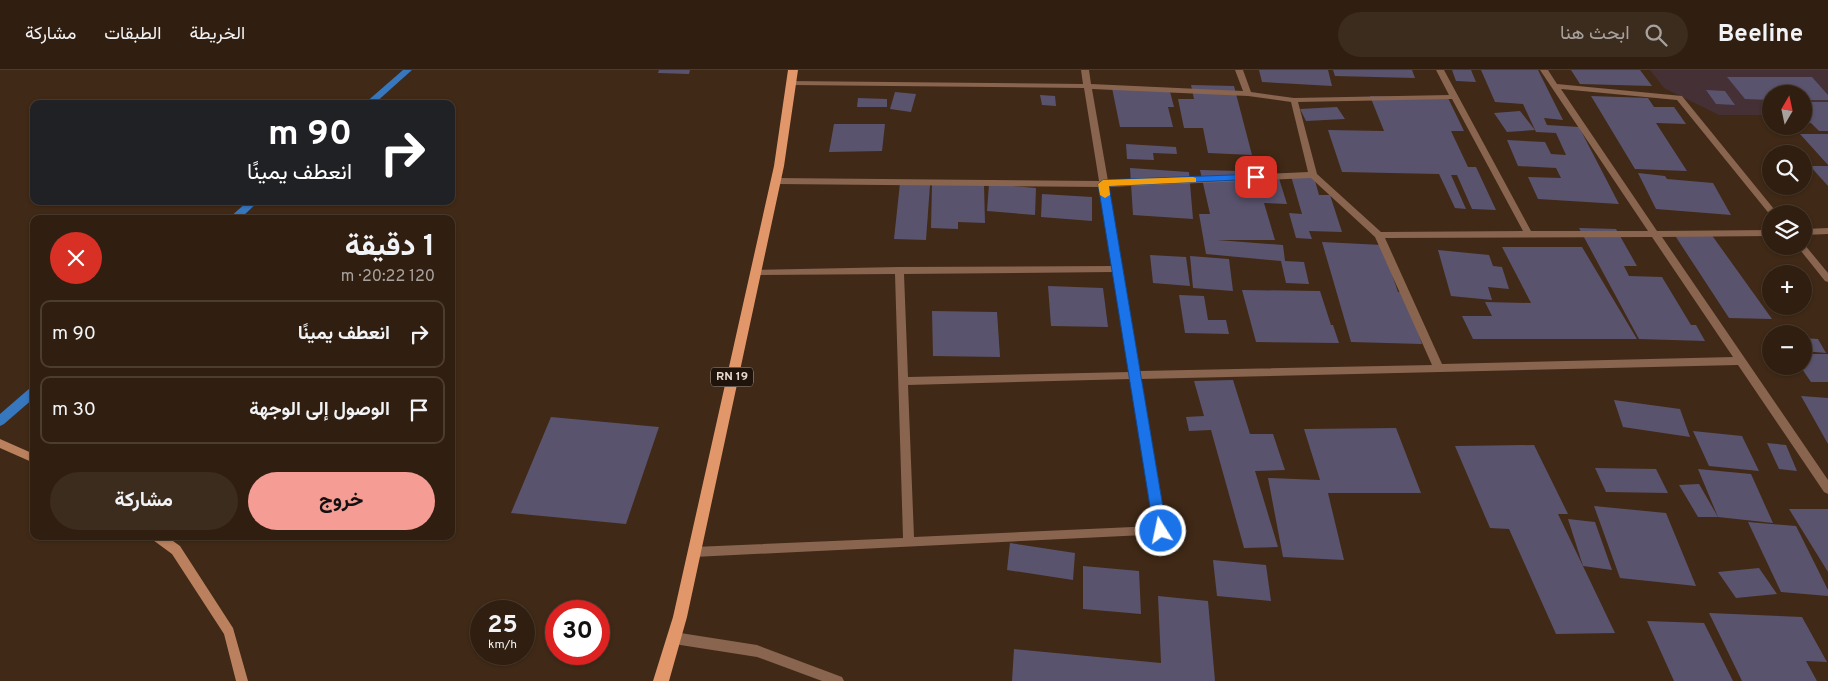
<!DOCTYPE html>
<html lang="ar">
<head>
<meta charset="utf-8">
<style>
	:root { --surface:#301f10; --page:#3c2c1e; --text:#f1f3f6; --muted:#a8a29f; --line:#4b3d30; --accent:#f59c94 }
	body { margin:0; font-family:Overpass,Vazirmatn,sans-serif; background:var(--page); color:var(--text); direction:rtl; height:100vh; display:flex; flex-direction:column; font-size:19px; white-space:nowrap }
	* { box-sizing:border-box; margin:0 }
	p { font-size:16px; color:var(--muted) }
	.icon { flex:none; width:28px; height:28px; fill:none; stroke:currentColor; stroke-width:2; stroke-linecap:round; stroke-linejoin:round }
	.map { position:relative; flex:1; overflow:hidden; direction:ltr }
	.drawer { position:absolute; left:30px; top:145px; width:425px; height:325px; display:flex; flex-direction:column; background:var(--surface); border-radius:10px; box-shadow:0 1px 4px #0004,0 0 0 1px var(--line); direction:rtl }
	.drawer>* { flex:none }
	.banner { position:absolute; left:30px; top:30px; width:425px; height:105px; border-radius:10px; box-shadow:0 1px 4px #0004,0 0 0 1px var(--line); direction:rtl; background:#202124; color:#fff; overflow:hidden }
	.needle { width:32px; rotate:9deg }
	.controls { position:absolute; left:1762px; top:15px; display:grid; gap:10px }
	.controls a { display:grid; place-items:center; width:50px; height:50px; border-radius:50%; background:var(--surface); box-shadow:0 1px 4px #0004,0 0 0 1px var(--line); font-size:25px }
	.speed { position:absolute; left:470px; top:530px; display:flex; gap:10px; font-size:25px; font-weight:700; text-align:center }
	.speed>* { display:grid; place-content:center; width:65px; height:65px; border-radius:50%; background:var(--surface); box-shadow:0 1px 4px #0004,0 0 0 1px var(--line); line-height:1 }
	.speed small { font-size:12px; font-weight:400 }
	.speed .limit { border:8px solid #d22; background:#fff; color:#111 }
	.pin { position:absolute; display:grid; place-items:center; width:42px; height:42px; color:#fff; margin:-21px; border-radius:10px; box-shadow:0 2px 8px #0006 }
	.me { position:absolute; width:55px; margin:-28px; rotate:350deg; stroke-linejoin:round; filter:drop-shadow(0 0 4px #0008) }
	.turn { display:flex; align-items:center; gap:18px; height:105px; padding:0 20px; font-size:22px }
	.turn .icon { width:65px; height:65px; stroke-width:2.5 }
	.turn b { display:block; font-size:35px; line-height:42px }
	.round { display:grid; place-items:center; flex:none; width:52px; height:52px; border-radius:26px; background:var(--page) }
	.overview { display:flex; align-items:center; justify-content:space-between; height:85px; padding:0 20px }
	h1 { font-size:30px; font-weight:700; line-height:38px }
	.cta { display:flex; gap:10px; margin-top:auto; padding:10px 20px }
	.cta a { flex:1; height:58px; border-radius:30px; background:var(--accent); color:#111; font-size:20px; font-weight:700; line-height:58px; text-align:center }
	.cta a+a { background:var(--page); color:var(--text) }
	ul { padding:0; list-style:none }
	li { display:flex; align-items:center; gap:15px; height:68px; margin:0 10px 8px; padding:0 10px; border:2px solid var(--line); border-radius:10px }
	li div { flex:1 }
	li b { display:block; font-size:19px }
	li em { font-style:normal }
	header { display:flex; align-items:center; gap:30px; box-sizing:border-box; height:70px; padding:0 25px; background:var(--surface); border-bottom:1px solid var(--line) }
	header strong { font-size:24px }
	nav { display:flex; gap:28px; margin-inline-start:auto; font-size:18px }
	.search { width:350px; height:45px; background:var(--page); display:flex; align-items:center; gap:12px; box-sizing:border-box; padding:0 18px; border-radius:28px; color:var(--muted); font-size:19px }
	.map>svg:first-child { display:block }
</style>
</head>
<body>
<header>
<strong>Beeline</strong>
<div class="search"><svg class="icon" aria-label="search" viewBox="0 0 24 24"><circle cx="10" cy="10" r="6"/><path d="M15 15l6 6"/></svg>ابحث هنا</div>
<nav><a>الخريطة</a><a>الطبقات</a><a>مشاركة</a></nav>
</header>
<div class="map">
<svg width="1828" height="611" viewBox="0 0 1828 611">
	<rect width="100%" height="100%" fill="#402916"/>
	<!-- education -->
	<path fill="#443035" d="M1650,0H1828V46H1804V24H1771V45H1719L1664,18Z"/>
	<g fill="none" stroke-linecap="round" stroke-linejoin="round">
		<!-- stream -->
		<g fill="#3777be" fill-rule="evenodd">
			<path d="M403,0H412L374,34H364Z"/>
			<path d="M248,131H259L240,149H228Z"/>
			<path d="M34,317V328L4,354L0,356V344L30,318Z"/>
		</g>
	</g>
	<!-- building -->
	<g fill="#5a536e">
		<path d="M659,0H690L689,4L658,3Z"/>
		<path d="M1259,0H1328L1332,16L1262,12Z"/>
		<path d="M1333,0H1412L1415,8L1335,6Z"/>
		<path d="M1452,0H1471L1476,12L1456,11Z"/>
		<path d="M1481,0H1538L1563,50L1544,48L1547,55L1579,57L1619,134L1538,129L1528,107L1561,108L1556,98L1518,96L1507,70L1545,72L1551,84L1566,85L1556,63L1536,62L1523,34L1495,32Z"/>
		<path d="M1571,0H1640L1652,16L1580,14Z"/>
		<path d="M1727,7H1812L1828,25V30H1804V24H1771V30L1745,29Z"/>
		<path d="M1191,15L1234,16L1252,85L1208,83L1203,58H1184L1178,29H1194Z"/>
		<path d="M1112,18H1169L1174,37H1168L1173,57H1120Z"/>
		<path d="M1706,20L1725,21L1735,35L1716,34Z"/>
		<path d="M895,22L916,24L911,42L890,39Z"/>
		<path d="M1040,25L1055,26L1056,36L1042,35Z"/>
		<path d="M1370,26L1448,28L1464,61H1451L1468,97H1476L1496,140L1472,139L1457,105H1451L1466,139L1455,138L1439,104L1342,102L1328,60L1384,61Z"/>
		<path d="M1591,26L1648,28L1654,37H1674L1686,54L1656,53L1687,101L1635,99Z"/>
		<path d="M858,28L887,29V37H857Z"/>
		<path d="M1804,32H1828V61H1819L1811,53L1804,54Z"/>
		<path d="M1337,37L1345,49L1306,51L1300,39Z"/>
		<path d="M1520,41L1535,60L1507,62L1494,43Z"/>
		<path d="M834,54H885L882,81L829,82Z"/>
		<path d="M1800,64H1828V95Z"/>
		<path d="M1126,74L1176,77L1177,84L1153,83L1154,90L1127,89Z"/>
		<path d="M1810,96H1828V116Z"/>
		<path d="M1130,98L1189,102L1193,149L1133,145Z"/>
		<path d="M1200,100L1277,102L1287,134L1264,133L1275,170H1217L1283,175L1285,191L1304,192L1309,214L1286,213L1281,191L1206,184L1199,144H1210Z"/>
		<path d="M1638,103L1665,106L1667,109L1713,113L1731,145L1656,139Z"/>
		<path d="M1291,106L1314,107L1319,125H1330L1342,162L1309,161L1312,169L1296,168L1289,143L1302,144Z"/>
		<path d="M900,113L930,115L926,170L894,169Z"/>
		<path d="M932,114L984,115L985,153L958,152V159L931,158Z"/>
		<path d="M989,114L1036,118L1035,145L987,141Z"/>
		<path d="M1042,124L1092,127V151L1041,147Z"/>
		<path d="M1579,158L1616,159L1637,196H1624L1629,206L1662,207L1691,255H1696L1705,271L1639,269Z"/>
		<path d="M1674,164H1711L1772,249L1729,248Z"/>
		<path d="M1322,172L1382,175L1398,222H1404L1422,274L1351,272Z"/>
		<path d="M1502,177H1582L1637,269H1473L1462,246H1492L1485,232L1531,233Z"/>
		<path d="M1438,180L1489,185L1493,196L1502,197L1509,219L1488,217L1492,230L1451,226Z"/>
		<path d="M1150,185L1186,187L1190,216L1153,213Z"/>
		<path d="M1190,186L1229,189L1233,221L1193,218Z"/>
		<path d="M1048,216L1103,218L1108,257L1051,256Z"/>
		<path d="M1242,220L1320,221L1331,255H1333L1339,273L1256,272Z"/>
		<path d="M1179,225L1204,226L1208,250H1226L1229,264L1185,263Z"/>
		<path d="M932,241L997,242L1000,287L933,286Z"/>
		<path d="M1804,268L1818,269L1826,283L1804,281Z"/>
		<path d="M1804,284H1828V312H1811L1800,296H1804Z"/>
		<path d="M1233,310L1250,364H1273L1285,400L1255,401L1278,477L1244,478L1211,360L1189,361L1186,347L1204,346L1194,311Z"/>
		<path d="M1801,326L1828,328V374Z"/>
		<path d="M1614,330L1680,339L1690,367L1623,357Z"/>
		<path d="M551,347L659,357L626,454L511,443Z"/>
		<path d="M1396,358L1421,423H1328L1344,490L1283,487L1268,408L1320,410L1304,359Z"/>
		<path d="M1693,361L1742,366L1759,401L1709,396Z"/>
		<path d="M1767,373L1786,375L1797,401L1779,399Z"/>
		<path d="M1534,375L1568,444H1558L1615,563L1556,564L1509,459L1490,458L1455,376Z"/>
		<path d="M1595,398L1656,399L1668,423L1606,422Z"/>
		<path d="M1698,399L1751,404L1773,453L1718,447Z"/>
		<path d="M1699,414L1718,447H1698L1679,415Z"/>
		<path d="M1594,436L1666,443L1696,516L1620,508Z"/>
		<path d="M1789,439H1828V502Z"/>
		<path d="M1568,449L1595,452L1612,500L1583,496Z"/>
		<path d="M1748,452L1796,456L1828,520V526L1781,522Z"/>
		<path d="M1010,473L1075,483L1073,510L1007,500Z"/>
		<path d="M1213,490L1266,495L1271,531L1217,526Z"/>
		<path d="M1083,496L1139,501L1141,544L1083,539Z"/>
		<path d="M1759,498L1777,524L1736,528L1718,502Z"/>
		<path d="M1158,526L1208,531L1215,611H1012L1014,579L1161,593Z"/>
		<path d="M1709,543L1802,547L1827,592L1806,591L1817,611H1742Z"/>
		<path d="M1647,551L1704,553L1733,611H1674Z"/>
	</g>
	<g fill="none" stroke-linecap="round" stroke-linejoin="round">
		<!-- street -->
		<g fill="#89644f" fill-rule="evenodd">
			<path d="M1081,0H1089L1091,14L1243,21L1235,0H1243L1251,22L1294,28L1449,25L1436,0H1444L1531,161H1648L1540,0H1548L1557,14L1682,26L1778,144H1771V146L1677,30L1561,19L1657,161L1771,160V166L1662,167L1828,410V424L1824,422L1738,295L1141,309L1167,461L1165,464L694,487L690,486L688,482L690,478L694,477L903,468L895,204L756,205L751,202L753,200L899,197L1113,196L1100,117L776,114L772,111L776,108L1099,111L1084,18L791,15H788V11L1083,14ZM1092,19L1248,26L1291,32L1308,102L1108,111ZM1452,29L1523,161L1381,162L1317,104L1298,32ZM1311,108L1375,167L1432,295L1140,301L1108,117ZM1652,167L1733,287L1442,294L1385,168ZM1114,202L1130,302L908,307L904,204ZM1131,309L1155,456L914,467L908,315Z"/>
			<path d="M1828,158V164L1804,165V159Z"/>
			<path d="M1804,174L1828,203V212L1825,211L1797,176H1804Z"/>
			<path d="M674,562L757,575L842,607L844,611H822L757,587L674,574L670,572L668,568L670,564Z"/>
		</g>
		<!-- secondary -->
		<g fill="#bb815e" fill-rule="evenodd">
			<path d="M0,369L34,384V393L0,378Z"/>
			<path d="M151,466H166L180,476L233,558L248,611H236L224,564L172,484L153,470Z"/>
		</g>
		<!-- primary -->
		<path fill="#e2976a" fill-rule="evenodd" d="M788,0H798L784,96L687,547L669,611H653L673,547L774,96Z"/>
	</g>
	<!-- route -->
	<path fill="#1a73e8" stroke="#114b97" d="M1256,104L1261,107L1259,109L1109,116L1167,461L1165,465L1161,466L1156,465L1154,461L1098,114L1103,110Z"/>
	<!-- slow -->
	<path fill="#f59e0b" d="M1193,107L1196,108V112L1109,116L1110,125L1105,128L1100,125L1098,114L1103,110Z"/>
	<g text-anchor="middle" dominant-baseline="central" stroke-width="5" stroke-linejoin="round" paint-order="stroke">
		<!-- shield labels -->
		<rect fill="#1f140c" stroke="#ac9d93" stroke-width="1" x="711" y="297.5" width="42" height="19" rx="4"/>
		<g font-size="12" font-weight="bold" fill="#e8d8cd">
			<text x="732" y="307">RN 19</text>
		</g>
	</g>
</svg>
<div class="controls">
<a><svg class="needle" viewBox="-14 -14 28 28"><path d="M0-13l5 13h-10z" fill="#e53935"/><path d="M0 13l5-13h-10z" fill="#a8a29f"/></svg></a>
<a><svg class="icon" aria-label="search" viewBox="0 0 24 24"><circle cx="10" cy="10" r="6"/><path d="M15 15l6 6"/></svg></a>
<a><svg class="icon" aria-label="layers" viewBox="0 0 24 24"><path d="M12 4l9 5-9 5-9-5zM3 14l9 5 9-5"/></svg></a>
<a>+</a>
<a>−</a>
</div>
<div class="speed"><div>25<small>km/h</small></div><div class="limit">30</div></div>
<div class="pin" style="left:1256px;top:107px;background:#d93025"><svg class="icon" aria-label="arrive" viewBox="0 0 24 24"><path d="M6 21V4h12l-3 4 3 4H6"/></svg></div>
<svg class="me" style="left:1161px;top:461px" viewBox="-20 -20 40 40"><circle r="17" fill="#1a73e8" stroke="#fff" stroke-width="3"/><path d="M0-11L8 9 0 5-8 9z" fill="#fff"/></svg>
<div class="banner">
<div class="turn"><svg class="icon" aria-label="right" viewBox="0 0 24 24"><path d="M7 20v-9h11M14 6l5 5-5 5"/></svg><div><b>90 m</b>انعطف يمينًا</div></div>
</div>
<section class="drawer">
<div class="overview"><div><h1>1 دقيقة</h1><p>120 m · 20:22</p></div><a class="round" style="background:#d93025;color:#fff"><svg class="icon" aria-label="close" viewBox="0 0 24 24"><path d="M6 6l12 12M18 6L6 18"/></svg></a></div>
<ul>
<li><svg class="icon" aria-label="right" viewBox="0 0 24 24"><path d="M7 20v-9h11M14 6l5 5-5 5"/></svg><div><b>انعطف يمينًا</b></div><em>90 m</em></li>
<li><svg class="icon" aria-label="arrive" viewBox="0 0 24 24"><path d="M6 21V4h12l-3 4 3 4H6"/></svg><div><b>الوصول إلى الوجهة</b></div><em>30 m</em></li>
</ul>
<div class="cta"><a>خروج</a><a>مشاركة</a></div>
</section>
</div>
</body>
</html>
